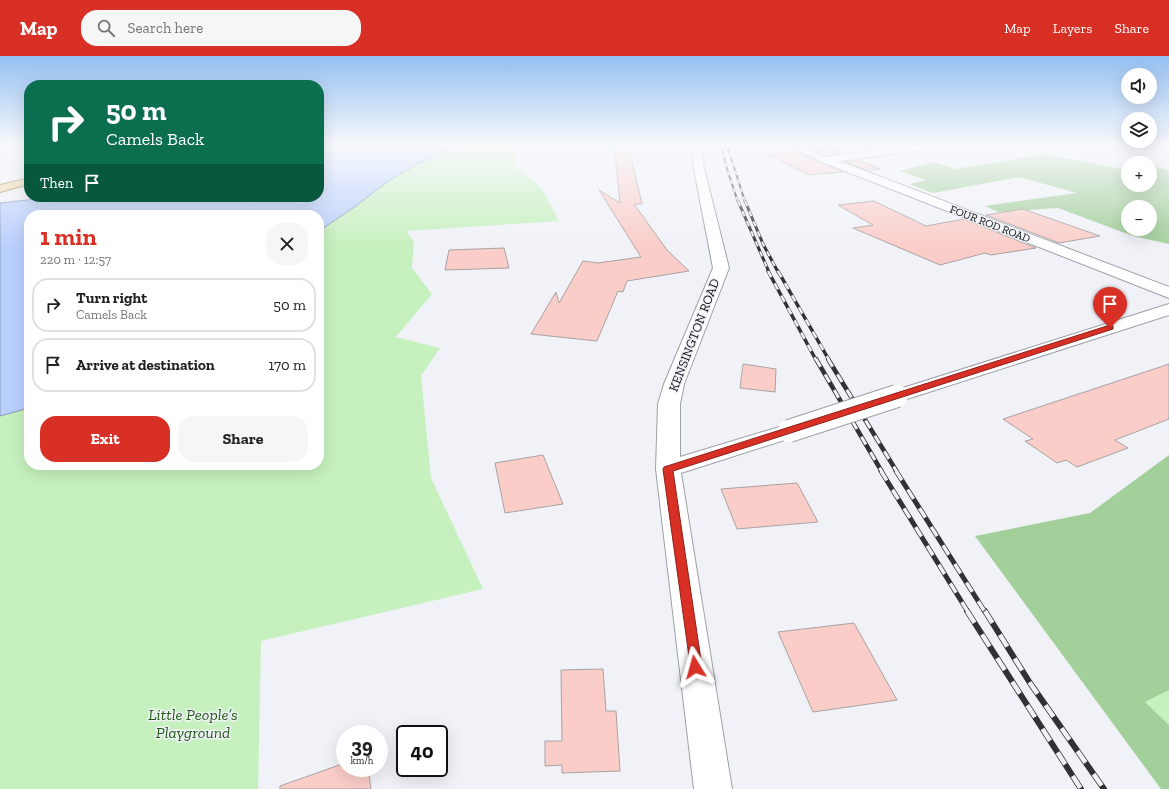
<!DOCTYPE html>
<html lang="en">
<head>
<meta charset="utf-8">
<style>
	:root { --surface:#fff; --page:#f6f6f6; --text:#202124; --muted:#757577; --line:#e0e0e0; --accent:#d93025 }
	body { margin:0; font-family:"Zilla Slab",serif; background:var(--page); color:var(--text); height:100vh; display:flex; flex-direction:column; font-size:15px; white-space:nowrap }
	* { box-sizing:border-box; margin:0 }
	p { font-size:13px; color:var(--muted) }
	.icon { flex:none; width:22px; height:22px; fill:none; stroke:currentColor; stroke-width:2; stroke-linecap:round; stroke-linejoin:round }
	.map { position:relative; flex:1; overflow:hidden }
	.side { position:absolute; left:24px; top:154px; width:300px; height:260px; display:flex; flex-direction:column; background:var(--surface); border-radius:16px; box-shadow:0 4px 16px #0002 }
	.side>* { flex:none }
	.top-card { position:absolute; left:24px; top:24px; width:300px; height:122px; border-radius:16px; box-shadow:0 4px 16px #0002; background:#0b6e4f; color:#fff; overflow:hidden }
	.tools { position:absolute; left:1121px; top:12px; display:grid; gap:8px }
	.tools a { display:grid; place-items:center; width:36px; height:36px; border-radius:50%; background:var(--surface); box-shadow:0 4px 16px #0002; font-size:20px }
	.speed { position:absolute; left:336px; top:669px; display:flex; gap:8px; font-size:20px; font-weight:700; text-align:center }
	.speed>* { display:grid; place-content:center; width:52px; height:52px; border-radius:50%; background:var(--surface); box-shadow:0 4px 16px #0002; line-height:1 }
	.speed small { font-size:10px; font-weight:400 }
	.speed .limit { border:2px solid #111; border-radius:6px; background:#fff; color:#111 }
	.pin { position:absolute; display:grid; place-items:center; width:34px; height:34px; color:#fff; margin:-41px -17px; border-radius:50% 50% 50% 0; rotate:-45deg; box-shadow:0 0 4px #0007 }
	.pin .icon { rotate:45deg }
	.me { position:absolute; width:44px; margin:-22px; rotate:352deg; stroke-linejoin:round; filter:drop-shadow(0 0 3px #0008) }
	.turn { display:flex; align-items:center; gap:14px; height:84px; padding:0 16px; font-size:18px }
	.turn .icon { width:52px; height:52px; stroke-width:2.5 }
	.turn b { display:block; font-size:28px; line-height:34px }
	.then { display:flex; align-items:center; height:38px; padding:0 16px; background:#0003; gap:8px; font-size:15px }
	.round { display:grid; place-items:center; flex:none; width:42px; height:42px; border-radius:16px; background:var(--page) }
	.headline { display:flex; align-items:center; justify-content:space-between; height:68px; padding:0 16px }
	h1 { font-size:24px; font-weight:800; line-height:30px; color:var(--accent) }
	.primary-button { display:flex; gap:8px; margin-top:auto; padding:8px 16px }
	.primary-button a { flex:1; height:46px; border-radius:16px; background:var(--accent); color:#fff; font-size:16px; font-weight:800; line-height:46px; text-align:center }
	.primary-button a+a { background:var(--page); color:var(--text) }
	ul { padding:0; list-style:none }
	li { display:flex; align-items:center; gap:12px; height:54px; margin:0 8px 6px; padding:0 8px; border:2px solid var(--line); border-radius:16px }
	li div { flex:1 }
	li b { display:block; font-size:15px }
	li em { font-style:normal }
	header { display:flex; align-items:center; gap:24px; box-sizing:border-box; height:56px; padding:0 20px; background:var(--accent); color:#fff }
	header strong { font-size:19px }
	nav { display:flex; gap:22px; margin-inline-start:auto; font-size:14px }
	.search { width:280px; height:36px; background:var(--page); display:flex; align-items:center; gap:10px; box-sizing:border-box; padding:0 14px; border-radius:16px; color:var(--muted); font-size:15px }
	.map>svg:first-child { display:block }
</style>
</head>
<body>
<header>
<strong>Map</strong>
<div class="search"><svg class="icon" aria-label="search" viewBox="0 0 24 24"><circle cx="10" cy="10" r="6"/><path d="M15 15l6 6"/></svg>Search here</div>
<nav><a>Map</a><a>Layers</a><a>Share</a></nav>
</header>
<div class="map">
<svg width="1169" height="733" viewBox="0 0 1169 733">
	<rect width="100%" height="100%" fill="#f0f2f8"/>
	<!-- green -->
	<g fill="#c6f0be">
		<path d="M454,89H516L514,110L541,131L559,165L406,175L414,186L412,212L432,238L396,281L440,292L421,320L431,422L483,533L261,585L258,733H0V360L29,352V409H319V175L356,150L387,126L417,108L436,101Z"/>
		<path d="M1169,634V669L1145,646Z"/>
	</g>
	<!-- forest -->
	<g fill="#a2cf9a" fill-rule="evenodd">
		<path d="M1045,98L1121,113L1128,112V129H1150V109L1169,114V188L1133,180L1058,152L998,156L985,150L1077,137L1019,121L933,137L909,128L926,124L900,115L934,106L955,113ZM1128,151H1150V173H1128Z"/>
		<path d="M1169,399V634L1145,646L1169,669V733H1161L975,480L1090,457Z"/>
	</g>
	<!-- water -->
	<path fill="#b9cffe" stroke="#8797b8" d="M337,89H454L436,101L417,108L387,126L356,150L319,175V159H29V352L0,360V147L53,141H319V91Z"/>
	<!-- building -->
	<g fill="#facdc9" stroke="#a9a2a1">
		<path d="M614,89H628L642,148H634L667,194L689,215L627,225L623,236L618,235L597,285L531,278L556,236L559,247L583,205L598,207L641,201L599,134L620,147Z"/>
		<path d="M831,93L842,97L825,100L814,94Z"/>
		<path d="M797,96L821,107L843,116L808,119L768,98Z"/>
		<path d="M858,104L880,113L866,114L845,106Z"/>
		<path d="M874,145L926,170L964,163L1036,192L991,199L985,197L940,209L853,172L873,169L838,149Z"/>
		<path d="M1023,153L1100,180L1059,187L986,159Z"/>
		<path d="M504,192L509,212L445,214L449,194Z"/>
		<path d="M743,308L776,313L775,336L740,332Z"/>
		<path d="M1169,308V363L1115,384L1128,392L1077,411L1066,404L1057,407L1025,385L1033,383L1003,363Z"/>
		<path d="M543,399L563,448L505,457L495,407Z"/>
		<path d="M797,427L818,466L737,473L721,433Z"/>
		<path d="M854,567L897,644L813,656L778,576Z"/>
		<path d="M603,613L606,655H616L620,715L562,717V709L545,710V685H562L561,614Z"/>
		<path d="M345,707V712H368L371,733H280V730Z"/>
	</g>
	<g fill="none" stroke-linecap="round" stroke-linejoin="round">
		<!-- street casing -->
		<g stroke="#9ea0a6" stroke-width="2">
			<g id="street">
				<path d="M786,89H799L831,104L826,107L823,106Z"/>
				<path d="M1147,89L1169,90V96L1148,91Z"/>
			</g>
		</g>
		<!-- secondary casing -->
		<g stroke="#9ea0a6" stroke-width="2">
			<g id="secondary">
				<path d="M692,89H702L703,108L729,212L684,328L680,348V401L789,368L797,370L800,375L797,380L681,417L732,733H694L656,413L658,348L664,328L713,212L693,108Z"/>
				<path d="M913,89H941L937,92L839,105L1169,231V242L822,106L821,104L826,101Z"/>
				<path d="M1169,248V259L904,344L897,346L890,344L887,340L890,336Z"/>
			</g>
		</g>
		<!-- primary casing -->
		<g stroke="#997c46" stroke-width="2">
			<path id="primary" d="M29,122V128L0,136V129Z"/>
		</g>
		<!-- street -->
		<use href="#street" fill="#fff" fill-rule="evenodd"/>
		<!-- secondary -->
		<use href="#secondary" fill="#fff" fill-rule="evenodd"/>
		<!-- primary -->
		<use href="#primary" fill="#eed2a0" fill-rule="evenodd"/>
		<!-- rail-far5 casing -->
		<g stroke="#313234" stroke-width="2">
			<g id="rail-far5">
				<path d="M721,89L727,113L738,146"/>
				<path d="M727,89L745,146"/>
			</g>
		</g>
		<!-- rail-far4 casing -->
		<g stroke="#313234" stroke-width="3">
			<g id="rail-far4">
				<path d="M738,145L769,216"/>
				<path d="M745,145L763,188L778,216"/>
			</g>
		</g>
		<!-- rail-far3 casing -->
		<g stroke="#313234" stroke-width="3.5">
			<g id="rail-far3">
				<path d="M768,215L816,304"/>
				<path d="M778,215L829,304"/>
			</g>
		</g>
		<!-- rail-far2 casing -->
		<g stroke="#313234" stroke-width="4.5">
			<g id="rail-far2">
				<path d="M816,303L882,416"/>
				<path d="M828,303L897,416"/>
			</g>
		</g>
		<!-- rail-far1 casing -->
		<g stroke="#313234" stroke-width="5">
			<g id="rail-far1">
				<path d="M881,415L968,556"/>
				<path d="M896,415L985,556"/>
			</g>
		</g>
		<!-- rail casing -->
		<g stroke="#313234" stroke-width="6">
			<g id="rail">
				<path d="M967,555L1081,733"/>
				<path d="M985,555L1030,627L1104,733"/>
			</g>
		</g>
		<!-- rail-far5 -->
		<use href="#rail-far5" stroke="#f0f2f8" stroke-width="1.5" stroke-dasharray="4.5" stroke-linecap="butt"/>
		<!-- rail-far4 -->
		<use href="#rail-far4" stroke="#f0f2f8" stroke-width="2" stroke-dasharray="5.5" stroke-linecap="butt"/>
		<!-- rail-far3 -->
		<use href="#rail-far3" stroke="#f0f2f8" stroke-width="2.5" stroke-dasharray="7" stroke-linecap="butt"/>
		<!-- rail-far2 -->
		<use href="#rail-far2" stroke="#f0f2f8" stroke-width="3" stroke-dasharray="9" stroke-linecap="butt"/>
		<!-- rail-far1 -->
		<use href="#rail-far1" stroke="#f0f2f8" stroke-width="3.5" stroke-dasharray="11" stroke-linecap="butt"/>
		<!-- rail -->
		<use href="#rail" stroke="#f0f2f8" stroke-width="4.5" stroke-dasharray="14" stroke-linecap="butt"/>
		<!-- secondary-bridge casing -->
		<g stroke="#9ea0a6" stroke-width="24" stroke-linecap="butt">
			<path id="secondary-bridge" d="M789,375L897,340"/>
		</g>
		<!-- secondary-bridge -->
		<use href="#secondary-bridge" stroke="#fff" stroke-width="22"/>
	</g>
	<!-- sky -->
	<linearGradient id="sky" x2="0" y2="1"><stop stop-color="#95bff1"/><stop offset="0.46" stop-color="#f8f9fc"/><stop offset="1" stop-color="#f8f9fc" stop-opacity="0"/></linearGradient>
	<rect width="1169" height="192" fill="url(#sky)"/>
	<!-- route -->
	<path fill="#d93025" stroke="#8d1f18" d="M1110,269L1113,270V273L673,415L702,611L700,615L695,617L691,615L663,413L664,411Z"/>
	<g text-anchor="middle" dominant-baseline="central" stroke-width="3" stroke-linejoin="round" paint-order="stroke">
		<!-- far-street labels -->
		<g font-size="11" fill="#121315" stroke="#f0f2f8">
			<text transform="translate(990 168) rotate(21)">FOUR ROD ROAD</text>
		</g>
		<!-- street labels -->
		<g font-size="13" fill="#121315" stroke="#f0f2f8">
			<text transform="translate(694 279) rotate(-69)">KENSINGTON ROAD</text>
		</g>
		<!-- near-park labels -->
		<g font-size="16" font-style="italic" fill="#205914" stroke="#f0f2f8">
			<text x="193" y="658">Little People’s<tspan x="193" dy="18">Playground</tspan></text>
		</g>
	</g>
</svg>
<div class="tools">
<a><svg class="icon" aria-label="sound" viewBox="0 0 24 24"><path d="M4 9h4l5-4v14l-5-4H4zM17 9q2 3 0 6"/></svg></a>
<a><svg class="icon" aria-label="layers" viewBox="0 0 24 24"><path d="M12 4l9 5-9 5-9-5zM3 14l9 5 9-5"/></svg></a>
<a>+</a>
<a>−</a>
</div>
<div class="speed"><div>39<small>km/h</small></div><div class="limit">40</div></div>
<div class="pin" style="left:1110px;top:272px;background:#d93025"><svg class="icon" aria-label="arrive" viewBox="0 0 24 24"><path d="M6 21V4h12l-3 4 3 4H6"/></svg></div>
<svg class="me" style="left:695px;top:611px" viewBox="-20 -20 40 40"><path d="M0-17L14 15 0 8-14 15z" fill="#d93025" stroke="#fff" stroke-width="4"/></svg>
<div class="top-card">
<div class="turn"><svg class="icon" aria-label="right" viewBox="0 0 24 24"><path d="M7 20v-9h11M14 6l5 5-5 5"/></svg><div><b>50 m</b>Camels Back</div></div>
<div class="then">Then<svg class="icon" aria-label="arrive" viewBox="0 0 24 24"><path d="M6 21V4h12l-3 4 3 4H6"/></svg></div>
</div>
<section class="side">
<div class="headline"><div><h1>1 min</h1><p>220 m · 12:57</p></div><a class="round"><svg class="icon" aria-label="close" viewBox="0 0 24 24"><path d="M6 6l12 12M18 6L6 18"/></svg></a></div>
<ul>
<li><svg class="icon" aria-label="right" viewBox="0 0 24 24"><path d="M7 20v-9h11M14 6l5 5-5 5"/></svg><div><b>Turn right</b><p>Camels Back</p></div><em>50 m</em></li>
<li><svg class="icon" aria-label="arrive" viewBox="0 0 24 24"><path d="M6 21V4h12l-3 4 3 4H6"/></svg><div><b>Arrive at destination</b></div><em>170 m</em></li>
</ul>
<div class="primary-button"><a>Exit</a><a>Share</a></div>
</section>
</div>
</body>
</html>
